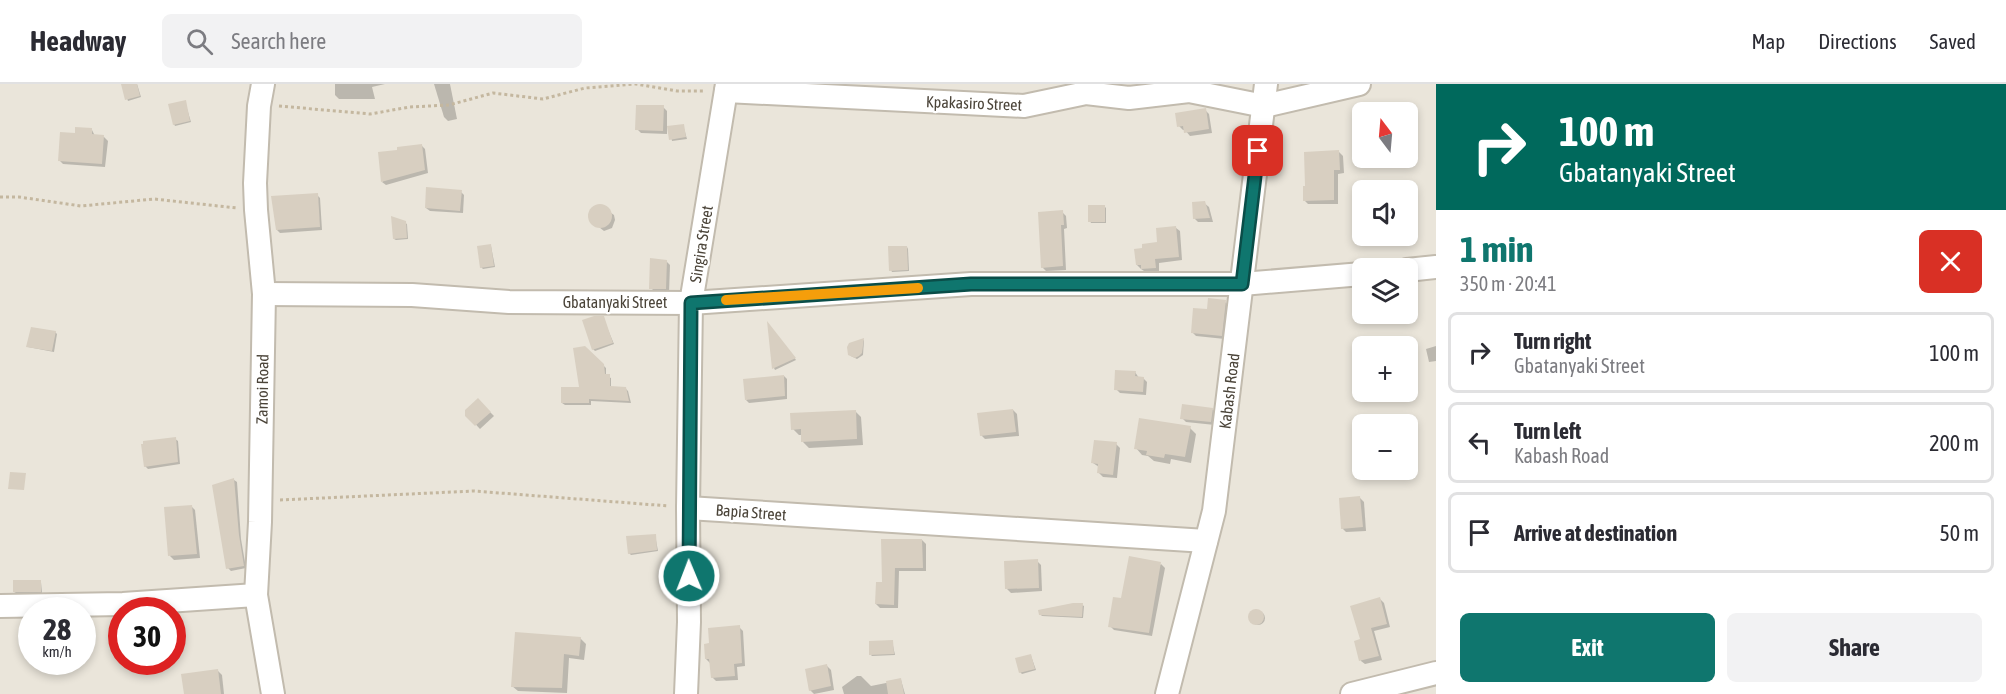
<!DOCTYPE html>
<html lang="en">
<head>
<meta charset="utf-8">
<style>
	:root { --surface:#fff; --page:#f2f2f3; --text:#2b2b33; --muted:#7c7c81; --line:#e1e1e2; --accent:#0f766e }
	body { margin:0; font-family:"Asap Condensed",sans-serif; background:var(--page); color:var(--text); height:100vh; display:flex; flex-direction:column; font-size:22px; white-space:nowrap }
	* { box-sizing:border-box; margin:0 }
	p { font-size:20px; color:var(--muted) }
	.icon { flex:none; width:33px; height:33px; fill:none; stroke:currentColor; stroke-width:2; stroke-linecap:round; stroke-linejoin:round }
	.map { position:relative; flex:1; overflow:hidden }
	.details { display:flex; flex-direction:column; background:var(--surface); width:570px }
	.details>* { flex:none }
	.guide { background:#00695c; color:#fff; overflow:hidden }
	.needle { width:39px; rotate:344deg }
	.controls { position:absolute; left:1352px; top:18px; display:grid; gap:12px }
	.controls a { display:grid; place-items:center; width:66px; height:66px; border-radius:9px; background:var(--surface); box-shadow:0 3px 9px #0003; font-size:30px }
	.speed { position:absolute; left:18px; top:513px; display:flex; gap:12px; font-size:30px; font-weight:700; text-align:center }
	.speed>* { display:grid; place-content:center; width:78px; height:78px; border-radius:50%; background:var(--surface); box-shadow:0 3px 9px #0003; line-height:1 }
	.speed small { font-size:15px; font-weight:400 }
	.speed .limit { border:9px solid #d22; background:#fff; color:#111 }
	.pin { position:absolute; display:grid; place-items:center; width:51px; height:51px; color:#fff; margin:-26px; border-radius:12px; box-shadow:0 3px 9px #0006 }
	.me { position:absolute; width:66px; margin:-33px; rotate:359deg; stroke-linejoin:round; filter:drop-shadow(0 0 4px #0008) }
	.turn { display:flex; align-items:center; gap:21px; height:126px; padding:0 24px; font-size:27px }
	.turn .icon { width:78px; height:78px; stroke-width:2.5 }
	.turn b { display:block; font-size:42px; line-height:51px }
	.round { display:grid; place-items:center; flex:none; width:63px; height:63px; border-radius:9px; background:var(--page) }
	.headline { display:flex; align-items:center; justify-content:space-between; height:102px; padding:0 24px }
	h1 { font-size:36px; font-weight:700; line-height:45px; color:var(--accent) }
	.cta { display:flex; gap:12px; margin-top:auto; padding:12px 24px }
	.cta a { flex:1; height:69px; border-radius:9px; background:var(--accent); color:#fff; font-size:24px; font-weight:700; line-height:69px; text-align:center }
	.cta a+a { background:var(--page); color:var(--text) }
	ul { padding:0; list-style:none }
	li { display:flex; align-items:center; gap:18px; height:81px; margin:0 12px 9px; padding:0 12px; border:3px solid var(--line); border-radius:9px }
	li div { flex:1 }
	li b { display:block; font-size:22px }
	li em { font-style:normal }
	header { display:flex; align-items:center; gap:36px; box-sizing:border-box; height:84px; padding:0 30px; background:var(--surface); border-bottom:2px solid var(--line) }
	header strong { font-size:28px }
	nav { display:flex; gap:33px; margin-inline-start:auto; font-size:21px }
	.search { width:420px; height:54px; background:var(--page); display:flex; align-items:center; gap:15px; box-sizing:border-box; padding:0 21px; border-radius:9px; color:var(--muted); font-size:22px }
	main { display:flex; flex:1; min-height:0 }
	.map>svg:first-child { display:block }
</style>
</head>
<body>
<header>
<strong>Headway</strong>
<div class="search"><svg class="icon" aria-label="search" viewBox="0 0 24 24"><circle cx="10" cy="10" r="6"/><path d="M15 15l6 6"/></svg>Search here</div>
<nav><a>Map</a><a>Directions</a><a>Saved</a></nav>
</header>
<main>
<div class="map">
<svg width="1436" height="610" viewBox="0 0 1436 610">
	<rect width="100%" height="100%" fill="#f6f3ec"/>
	<!-- residential -->
	<path fill="#eae5da" fill-rule="evenodd" d="M0,0H1436V610H0ZM1362,28H1407V74H1362ZM1362,106H1407V152H1362ZM1362,184H1407V230H1362ZM1362,262H1407V308H1362ZM1362,340H1407V386H1362ZM32,526H82V578H32ZM122,526H172V578H122Z"/>
	<!-- shadow -->
	<g fill="#0003">
		<path d="M122,0H137L141,13L128,17Z"/>
		<path d="M335,0H385L372,3L375,15H339L335,11Z"/>
		<path d="M434,0H450L457,35L448,37L444,33Z"/>
		<path d="M185,18L191,38L175,42L174,40Z"/>
		<path d="M663,23L667,27V50L641,49L637,45Z"/>
		<path d="M1205,26L1209,30L1212,49L1190,52L1185,46H1183L1179,42Z"/>
		<path d="M683,41L687,55L672,57L669,43Z"/>
		<path d="M92,46L95,52L104,53L108,57L105,83L63,80L59,76L76,51Z"/>
		<path d="M422,62L425,65L428,89L386,101L382,98Z"/>
		<path d="M1339,68L1343,72L1344,89L1338,90V120H1308L1304,116Z"/>
		<path d="M461,108L464,111L463,129L430,127L426,124Z"/>
		<path d="M317,111L320,114L322,146L280,149L277,146Z"/>
		<path d="M1204,119L1209,123L1213,138H1198L1194,134Z"/>
		<path d="M597,122H601L614,131L615,136L612,144L604,147L591,137L590,128Z"/>
		<path d="M1104,122L1106,124V139H1091L1090,137Z"/>
		<path d="M1062,128L1066,132L1067,144L1064,145L1066,186L1046,187L1042,183Z"/>
		<path d="M405,139L407,140L408,155L396,156L394,155Z"/>
		<path d="M1176,144L1180,147L1182,176L1159,179V188L1147,189L1141,185L1137,181Z"/>
		<path d="M491,162L495,183L483,185L481,183Z"/>
		<path d="M907,163L908,165L909,187L892,188L891,186Z"/>
		<path d="M666,177L670,181L669,209L655,208L651,204Z"/>
		<path d="M1225,218L1229,222L1225,255L1196,252L1192,248L1209,227Z"/>
		<path d="M603,234L614,260L595,267L593,265Z"/>
		<path d="M769,241L796,276L775,286L774,284Z"/>
		<path d="M55,248L57,250L54,268L28,263Z"/>
		<path d="M864,256L863,271L857,275L851,272L850,261Z"/>
		<path d="M1436,262V277L1429,278L1426,265Z"/>
		<path d="M584,263L606,284V292L611,294V303L625,304L628,307L631,319L591,317V321H565L562,319L581,304Z"/>
		<path d="M1135,288L1139,294H1143L1147,298L1146,311L1120,309L1116,305Z"/>
		<path d="M784,292L787,295V315L749,319L746,316Z"/>
		<path d="M478,316L494,332L480,345L467,331Z"/>
		<path d="M1212,325L1216,329L1215,341L1186,338L1182,334Z"/>
		<path d="M1013,326L1017,330L1019,352L985,355L981,351Z"/>
		<path d="M855,327L861,333L863,361L809,364L803,358V351H799L793,345Z"/>
		<path d="M1190,344L1196,350L1191,379L1171,375L1170,380L1154,377L1148,372L1142,371L1136,364Z"/>
		<path d="M175,355L178,357L180,380L148,385L145,382Z"/>
		<path d="M1116,360L1120,364L1117,394L1103,393L1099,389V383L1093,379Z"/>
		<path d="M234,396L237,398L241,455L246,484L231,487L228,484Z"/>
		<path d="M1360,414L1364,418L1366,447L1346,448L1342,444Z"/>
		<path d="M191,422L195,426L200,474L174,476L170,472Z"/>
		<path d="M655,451L658,467L631,471L629,469Z"/>
		<path d="M922,456L926,460V487H899L898,524H880L876,520L883,500V457Z"/>
		<path d="M1037,477L1041,481L1042,507L1011,509L1007,505Z"/>
		<path d="M1161,480L1165,484L1152,552L1114,546L1110,542Z"/>
		<path d="M41,498L42,509H16L14,508Z"/>
		<path d="M1380,515L1384,519L1390,543L1374,547L1382,576L1365,580L1361,577L1356,558L1361,556Z"/>
		<path d="M1082,521L1084,522L1083,534L1042,532L1040,530Z"/>
		<circle cx="1258" cy="534" r="7"/>
		<path d="M739,543L743,547L745,582L737,583L738,596L716,597L712,593L710,579L706,575Z"/>
		<path d="M580,554L586,560L584,576L569,574L567,609L518,607L512,602Z"/>
		<path d="M892,557L895,571L872,572L871,571Z"/>
		<path d="M1031,572L1036,586L1022,590L1020,588Z"/>
		<path d="M827,582L831,586L834,606L814,610L810,606Z"/>
		<path d="M218,587L222,591L224,610H185Z"/>
		<path d="M857,592H861L871,602L901,596L905,610H844L842,603Z"/>
	</g>
	<!-- building -->
	<g fill="#d8cfc1">
		<path d="M121,0H137L140,12L125,16Z"/>
		<path d="M186,16L190,37L173,41L168,20Z"/>
		<path d="M636,21H664L663,47L635,46Z"/>
		<path d="M1206,24L1209,45L1184,49L1183,42L1177,43L1175,29Z"/>
		<path d="M684,40L686,53L669,56L667,42Z"/>
		<path d="M75,43L92,44V50L104,51L102,80L58,77L60,48L75,49Z"/>
		<path d="M422,60L425,86L381,98L378,68L397,66V63Z"/>
		<path d="M1339,66L1340,86H1334V116L1303,117V102H1305L1304,68Z"/>
		<path d="M426,103L462,106L460,127L425,124Z"/>
		<path d="M318,109L320,143L276,146L271,112Z"/>
		<path d="M1205,117L1210,134L1193,135L1192,118Z"/>
		<circle cx="600" cy="132" r="12"/>
		<rect x="1088" y="121" width="17" height="17"/>
		<path d="M1063,126L1064,141H1061L1063,182L1041,184L1038,128Z"/>
		<path d="M391,132L406,137L407,154L393,155Z"/>
		<path d="M1176,142L1179,173L1155,175L1156,184L1141,185V181H1136L1134,165L1142,164V160L1157,158L1156,144Z"/>
		<path d="M491,160L494,182L480,184L477,162Z"/>
		<path d="M888,162H907L908,186L889,187Z"/>
		<path d="M650,174L667,176L666,205H649Z"/>
		<path d="M1208,214L1226,216L1222,252L1191,249L1193,224L1207,225Z"/>
		<path d="M594,232H604L613,259L592,266L582,236Z"/>
		<path d="M767,237L796,274L772,285Z"/>
		<path d="M31,243L56,247L52,267L26,263Z"/>
		<path d="M864,254L862,269L859,272L855,274L848,271L847,263L849,259Z"/>
		<path d="M585,262L604,280L605,290H610V302L626,303L629,317L589,315V319H561V303H579L573,264Z"/>
		<path d="M1115,286L1136,287L1135,292L1144,293L1143,308L1114,306Z"/>
		<path d="M784,291L785,312L745,316L743,295Z"/>
		<path d="M478,314L491,328L475,342L465,332V326Z"/>
		<path d="M1182,320L1213,324L1211,338L1180,335Z"/>
		<path d="M1013,325L1016,348L980,352L977,329Z"/>
		<path d="M856,326L857,355L801,358V345L791,346L790,329Z"/>
		<path d="M1139,334L1191,342L1185,373L1165,370L1164,374L1146,371L1147,367L1134,365Z"/>
		<path d="M176,353L178,378L144,383L141,360H143V357Z"/>
		<path d="M1094,356L1117,358L1113,391L1097,389L1098,380L1091,379Z"/>
		<path d="M10,388L26,389L24,406L8,405Z"/>
		<path d="M234,394L239,451L244,482L226,485L212,401Z"/>
		<path d="M1360,412L1363,443L1341,445L1339,414Z"/>
		<path d="M192,421L197,470L168,472L164,423Z"/>
		<path d="M656,450L657,466L628,470L626,452Z"/>
		<path d="M881,455H922L923,484H895L894,521L875,520L876,498H882Z"/>
		<path d="M1129,472L1161,478L1149,549L1108,543L1113,513L1121,514Z"/>
		<path d="M1038,475L1039,504L1005,505L1004,477Z"/>
		<rect x="13" y="496" width="28" height="12"/>
		<path d="M1380,513L1387,540L1371,544L1379,572L1359,577L1354,557L1360,555L1350,522Z"/>
		<path d="M1073,519H1083L1082,533L1039,531L1038,526Z"/>
		<circle cx="1256" cy="533" r="8"/>
		<path d="M740,541L742,579L734,580L735,592L711,594L709,575H705L704,560L709,559L708,544Z"/>
		<path d="M515,548L581,553L579,572L564,570L562,604L511,603Z"/>
		<path d="M893,556L894,570L869,571V557Z"/>
		<path d="M1031,570L1035,585L1019,589L1015,574Z"/>
		<path d="M827,580L831,602L809,607L805,585Z"/>
		<path d="M218,585L221,610H184L181,590Z"/>
		<path d="M901,594L904,610H888L886,597Z"/>
	</g>
	<g fill="none" stroke-linecap="round" stroke-linejoin="round">
		<!-- minor casing -->
		<g stroke="#c2bbae" stroke-width="26">
			<g id="minor">
				<path d="M263,0L259,22L255,99L256,126L264,210L260,438L256,511L273,610"/>
				<path d="M726,7L1024,22L1086,9L1129,14L1189,7L1264,22L1359,0"/>
				<path d="M1407,186L1436,183"/>
				<path d="M264,210L412,211L509,218L691,219L971,200H1242L1362,190"/>
				<path d="M688,424L1206,457"/>
				<path d="M0,522L123,520L256,511"/>
				<path d="M686,610L689,538L688,424L691,219L727,0"/>
				<path d="M1167,610L1214,427L1266,0"/>
				<path d="M1352,610L1436,589"/>
			</g>
		</g>
		<!-- path -->
		<g stroke="#c4b79f" stroke-width="3" stroke-dasharray="3 3" stroke-linecap="butt">
			<path d="M279,22L370,30L410,23L449,21L493,9L543,15L585,4L636,0L677,7H705"/>
			<path d="M0,113H19L81,122L154,115L237,124"/>
			<path d="M280,416L474,407L669,422"/>
		</g>
		<!-- minor -->
		<use href="#minor" stroke="#fff" stroke-width="22"/>
	</g>
	<g fill="none" stroke-linecap="round" stroke-linejoin="round">
		<!-- route casing -->
		<g stroke="#0a4d48" stroke-width="15">
			<path id="route" d="M689,492L691,219L971,200H1242L1258,67"/>
		</g>
		<!-- route -->
		<use href="#route" stroke="#0f766e" stroke-width="10"/>
		<!-- slow -->
		<path stroke="#f59e0b" stroke-width="10" d="M726,216L918,204"/>
	</g>
	<g text-anchor="middle" dominant-baseline="central" stroke-width="4.5" stroke-linejoin="round" paint-order="stroke">
		<!-- street labels -->
		<g font-size="16" fill="#4b4439" stroke="#fff">
			<text transform="translate(974 19) rotate(2)">Kpakasiro Street</text>
			<text transform="translate(701 160) rotate(-81)">Singira Street</text>
			<text x="615" y="218">Gbatanyaki Street</text>
			<text transform="translate(262 305) rotate(-89)">Zamoi Road</text>
			<text transform="translate(1229 307) rotate(-83)">Kabash Road</text>
			<text transform="translate(751 428) rotate(4)">Bapia Street</text>
		</g>
	</g>
</svg>
<div class="controls">
<a><svg class="needle" viewBox="-14 -14 28 28"><path d="M0-13l5 13h-10z" fill="#e53935"/><path d="M0 13l5-13h-10z" fill="#7c7c81"/></svg></a>
<a><svg class="icon" aria-label="sound" viewBox="0 0 24 24"><path d="M4 9h4l5-4v14l-5-4H4zM17 9q2 3 0 6"/></svg></a>
<a><svg class="icon" aria-label="layers" viewBox="0 0 24 24"><path d="M12 4l9 5-9 5-9-5zM3 14l9 5 9-5"/></svg></a>
<a>+</a>
<a>−</a>
</div>
<div class="speed"><div>28<small>km/h</small></div><div class="limit">30</div></div>
<div class="pin" style="left:1258px;top:67px;background:#d93025"><svg class="icon" aria-label="arrive" viewBox="0 0 24 24"><path d="M6 21V4h12l-3 4 3 4H6"/></svg></div>
<svg class="me" style="left:689px;top:492px" viewBox="-20 -20 40 40"><circle r="17" fill="#0f766e" stroke="#fff" stroke-width="3"/><path d="M0-11L8 9 0 5-8 9z" fill="#fff"/></svg>
</div>
<section class="details">
<div class="guide">
<div class="turn"><svg class="icon" aria-label="right" viewBox="0 0 24 24"><path d="M7 20v-9h11M14 6l5 5-5 5"/></svg><div><b>100 m</b>Gbatanyaki Street</div></div>
</div>
<div class="headline"><div><h1>1 min</h1><p>350 m · 20:41</p></div><a class="round" style="background:#d93025;color:#fff"><svg class="icon" aria-label="close" viewBox="0 0 24 24"><path d="M6 6l12 12M18 6L6 18"/></svg></a></div>
<ul>
<li><svg class="icon" aria-label="right" viewBox="0 0 24 24"><path d="M7 20v-9h11M14 6l5 5-5 5"/></svg><div><b>Turn right</b><p>Gbatanyaki Street</p></div><em>100 m</em></li>
<li><svg class="icon" aria-label="left" viewBox="0 0 24 24"><path d="M17 20v-9H6M10 6l-5 5 5 5"/></svg><div><b>Turn left</b><p>Kabash Road</p></div><em>200 m</em></li>
<li><svg class="icon" aria-label="arrive" viewBox="0 0 24 24"><path d="M6 21V4h12l-3 4 3 4H6"/></svg><div><b>Arrive at destination</b></div><em>50 m</em></li>
</ul>
<div class="cta"><a>Exit</a><a>Share</a></div>
</section>
</main>
</body>
</html>
